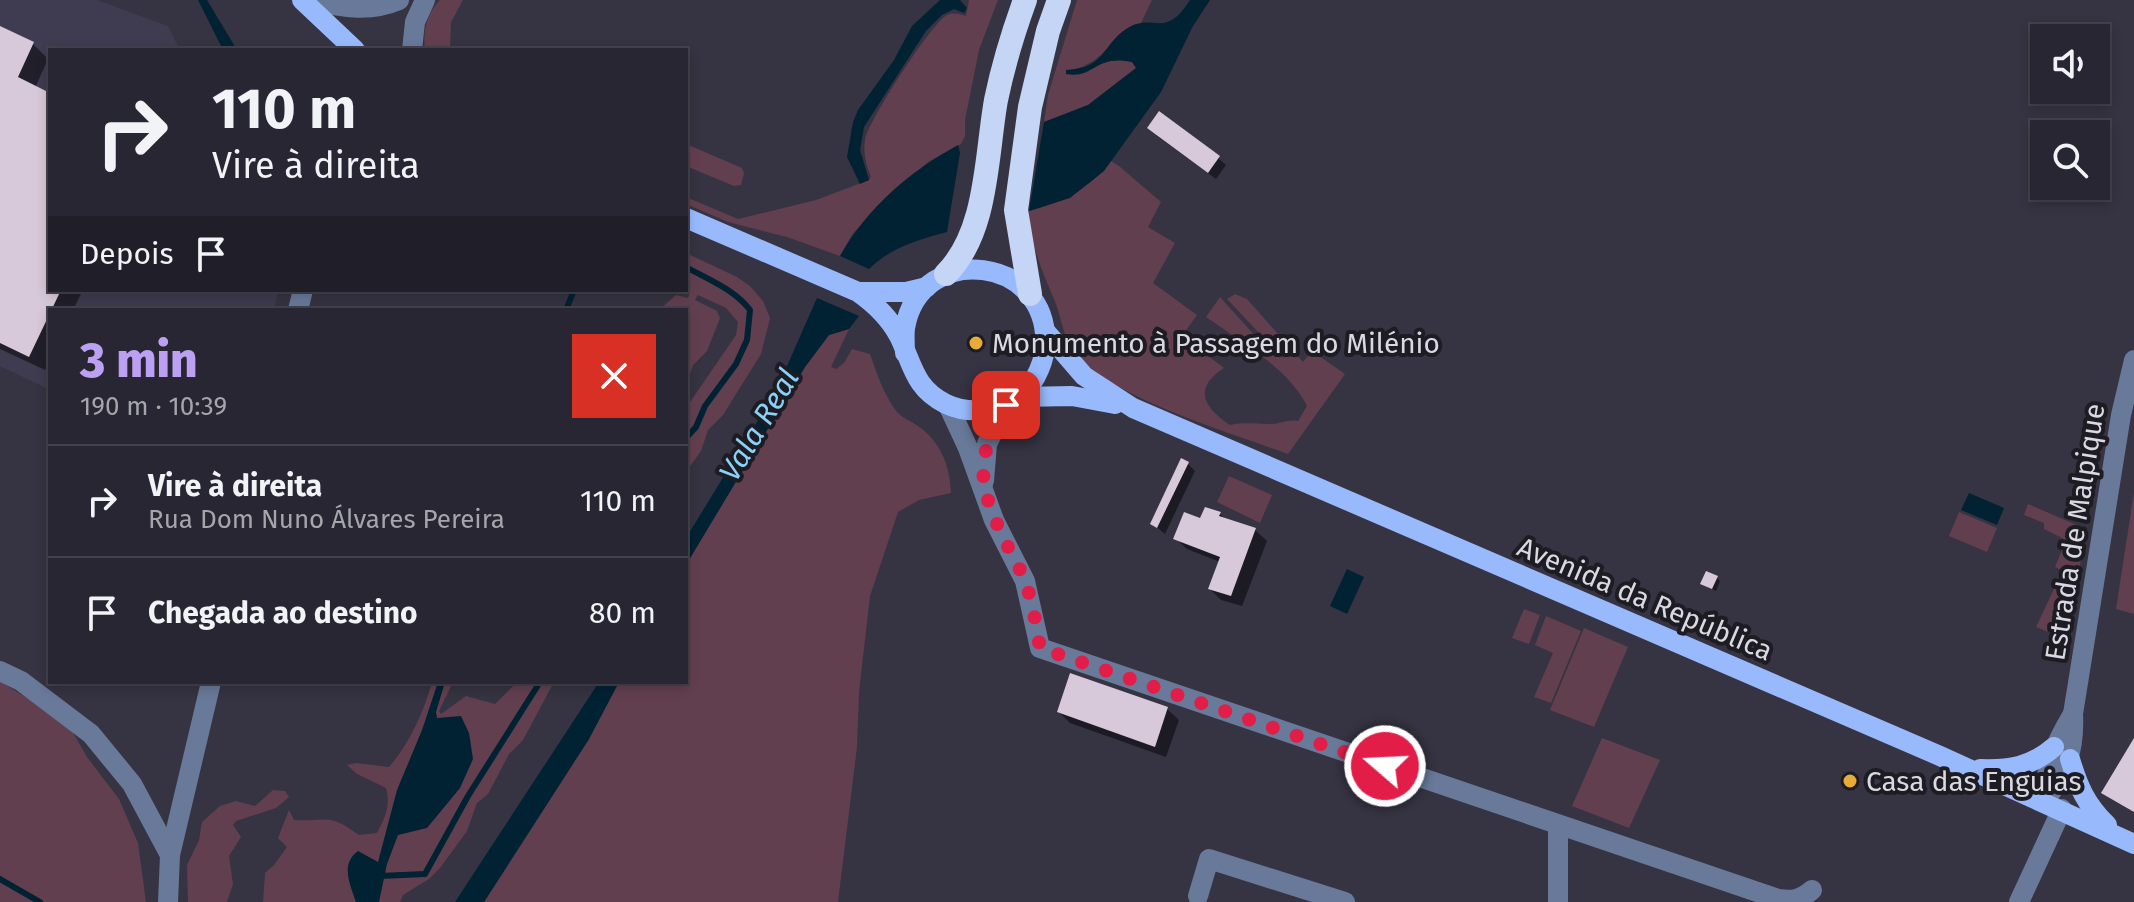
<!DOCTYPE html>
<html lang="pt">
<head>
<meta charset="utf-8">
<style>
	:root { --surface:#282632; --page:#302e3a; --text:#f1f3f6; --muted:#a5a5ac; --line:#44434d; --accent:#bca0f2 }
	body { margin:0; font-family:"Fira Sans",sans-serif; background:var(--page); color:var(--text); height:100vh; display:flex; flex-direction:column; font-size:30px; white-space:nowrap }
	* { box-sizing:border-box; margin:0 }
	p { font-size:26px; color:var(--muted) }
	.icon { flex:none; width:44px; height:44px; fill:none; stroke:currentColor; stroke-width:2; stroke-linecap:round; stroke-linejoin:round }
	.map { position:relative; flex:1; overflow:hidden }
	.side { position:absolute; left:48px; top:308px; width:640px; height:376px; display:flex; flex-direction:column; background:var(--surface); border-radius:0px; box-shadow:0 4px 12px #0003,0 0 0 2px var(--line) }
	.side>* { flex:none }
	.banner { position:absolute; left:48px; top:48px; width:640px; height:244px; border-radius:0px; box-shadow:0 4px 12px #0003,0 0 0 2px var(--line); background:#282632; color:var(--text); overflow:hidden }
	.tools { position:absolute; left:2030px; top:24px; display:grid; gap:16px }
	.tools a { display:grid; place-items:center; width:80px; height:80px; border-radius:0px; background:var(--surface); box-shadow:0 4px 12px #0003,0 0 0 2px var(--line); font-size:40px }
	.pin { position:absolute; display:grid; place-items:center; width:68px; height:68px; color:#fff; margin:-34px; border-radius:16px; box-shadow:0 4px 12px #0006 }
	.me { position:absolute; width:88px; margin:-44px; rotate:289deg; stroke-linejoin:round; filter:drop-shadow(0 0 6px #0008) }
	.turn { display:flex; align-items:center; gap:28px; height:168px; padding:0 32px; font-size:36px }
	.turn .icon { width:104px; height:104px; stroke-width:2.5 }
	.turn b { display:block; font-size:56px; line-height:68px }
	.then { display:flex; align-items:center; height:76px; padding:0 32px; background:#0003; gap:16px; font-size:30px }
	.round { display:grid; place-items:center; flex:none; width:84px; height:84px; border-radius:0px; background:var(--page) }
	.headline { display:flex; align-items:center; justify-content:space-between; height:136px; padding:0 32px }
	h1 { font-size:48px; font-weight:800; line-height:60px; color:var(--accent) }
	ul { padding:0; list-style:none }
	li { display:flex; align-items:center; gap:24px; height:112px; padding:0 32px; border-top:2px solid var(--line) }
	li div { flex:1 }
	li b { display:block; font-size:30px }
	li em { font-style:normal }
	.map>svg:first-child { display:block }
</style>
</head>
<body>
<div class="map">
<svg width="2134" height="902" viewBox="0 0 2134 902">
	<rect width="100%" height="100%" fill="#363342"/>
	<!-- built -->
	<path fill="#3f3b50" d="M0,0H97L168,26L180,50H50V290H278L274,310H50V390L0,366Z"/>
	<!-- green -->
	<g fill="#623f4f">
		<path d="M440,0H463L451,22L450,50H425C423,30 426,15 440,0Z"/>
		<path d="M969,0H998L979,50L965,120V136L961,144L928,162L853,233L840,256L787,237L728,222L686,204V197L738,219L816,200L869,180L871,177C866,165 863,153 865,140C867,123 932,22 947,15C954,12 959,14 966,16Z"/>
		<path d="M1077,0H1152L1141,23C1112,35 1101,68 1067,70L1085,73C1101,61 1112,58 1132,62L1136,68L1088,105L1044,122L1048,95Z"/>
		<path d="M686,144L742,168L744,173L741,185L734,186L686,166Z"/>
		<path d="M1111,161L1119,166L1161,202L1148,227L1175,243L1153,283L1197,315L1182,336L1224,368C1193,388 1203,407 1230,425C1245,422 1256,424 1271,424C1281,424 1287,419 1298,421L1307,406C1288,368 1240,341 1206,317L1220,297L1257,338L1260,334L1227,299L1235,294L1247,299L1303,362L1312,351L1345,374L1288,454C1232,433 1107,397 1073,351C1063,337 1061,315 1054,299C1041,269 1030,243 1029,211C1061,203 1091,188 1111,161Z"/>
		<path d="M686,253L737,277L750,286L763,301L770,318L761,354L723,415L708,430L701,451L686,472V408L736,335L738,322L726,308L698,295L695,300L717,311L720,318L707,351L693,365L686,386V310H659L676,295L688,298L690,292L686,289Z"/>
		<path d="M849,329L831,367L836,369L844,363L852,349L870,354C877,374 884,395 897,412C902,418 911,421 918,426C941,442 950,466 951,493L919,500L898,512L870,596L859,692L857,747L838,902H484L589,739L619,682H686V564L805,367L829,335Z"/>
		<path d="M1229,476L1272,495L1260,523L1217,502Z"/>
		<path d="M2134,492V614L2116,609Z"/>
		<path d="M2028,504L2086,529L2078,578L2055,567L2066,540L2044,529V523L2024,515Z"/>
		<path d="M1959,512L1997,528L1987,552L1949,536Z"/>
		<path d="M2060,576L2077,584L2068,640L2036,627Z"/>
		<path d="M1524,609L1540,615L1529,644L1512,638Z"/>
		<path d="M1546,616L1581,631L1551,703L1534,697L1553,653L1535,645Z"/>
		<path d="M1584,628L1628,647L1594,727L1550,710Z"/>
		<path d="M0,681L68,724L87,757L119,799L138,843L146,902H0Z"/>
		<path d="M432,682H453L439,711L441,714L466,696L495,704L517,682H554L523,740L509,754L488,794L477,803L467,831L440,868L429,879L403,895L400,902H263L265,873L274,865L287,847L278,838L289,810L294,820C328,822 327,812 359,835L377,833C385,818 391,805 386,788L357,774L347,765L356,763L389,767C409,744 424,712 432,682Z"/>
		<path d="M1602,738L1660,760L1629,828L1572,806Z"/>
		<path d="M273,790L285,791L289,797L276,808L236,821L233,825L241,837L229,856L233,884L227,902H188L187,865L199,840L202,822L220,806L236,801L255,806Z"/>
	</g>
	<!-- water -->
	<g fill="#012232">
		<path d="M198,0H207L237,50H223Z"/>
		<path d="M940,0H960L967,8L964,13L954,9L942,15L926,31L864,127L860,150L869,180L860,184L847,157L853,122L858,110L894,60L912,26Z"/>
		<path d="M1190,0H1210L1193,26L1161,92L1104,171L1070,198L1029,211L1044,122L1088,105L1136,68L1132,62C1095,54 1094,79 1066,74V70C1106,68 1101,46 1126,29C1154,11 1164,41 1190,0Z"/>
		<path d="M958,145L960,153L947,232C918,240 891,247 869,269L840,256C868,207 909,172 958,145Z"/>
		<path d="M817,298L859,316L849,329L829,335L805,367L686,565V538L776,391Z"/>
		<path d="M1969,493L2004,508L1997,525L1961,510Z"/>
		<path d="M1347,569L1364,577L1347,614L1330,606Z"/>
		<path d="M438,682H445L436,712L437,718L461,716L469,733L473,759L460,788L427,828L398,835L387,864L379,902H356C350,884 340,864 358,851L378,862L397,790L422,730Z"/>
		<path d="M599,682H619L589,739L484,902H455Z"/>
	</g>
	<!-- shadow -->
	<g fill="#0007">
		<path d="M0,28L33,44L48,59L35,88L50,95V290H83L73,310H50V359L45,370L0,349Z"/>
		<path d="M1156,135L1218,158L1226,165L1216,179Z"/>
		<path d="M1188,464L1195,471L1165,534L1152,523Z"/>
		<path d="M1220,514L1226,520L1255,530L1267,541L1242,606L1221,600L1210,589L1220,562L1187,549L1175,538L1201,521Z"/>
		<path d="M1717,578L1720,581L1716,591L1706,586Z"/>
		<path d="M1167,709L1179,720L1166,757L1070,723L1059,712Z"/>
	</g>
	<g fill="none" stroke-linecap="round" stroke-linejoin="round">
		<!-- stream -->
		<g stroke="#012232" stroke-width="6">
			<path d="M686,267C709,280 734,289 750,310L747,340L736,364L705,406L696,427L686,438"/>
			<path d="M566,310L574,290"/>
			<path d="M380,876L425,874L468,796L540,682"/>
			<path d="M0,879L40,902"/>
		</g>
	</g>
	<!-- building -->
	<g fill="#d7c9d9">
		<path d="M0,26L34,42L18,77L50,93V290H61L29,357L0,343Z"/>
		<path d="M1159,111L1220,156L1208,173L1147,128Z"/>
		<path d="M1181,458L1189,462L1157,528L1150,524Z"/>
		<path d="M1205,507L1221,512L1219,516L1256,528L1231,596L1208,589L1220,557L1173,539L1184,512L1200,518Z"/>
		<path d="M1706,571L1718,576L1712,589L1700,584Z"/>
		<path d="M1070,673L1168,707L1155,747L1057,712Z"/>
		<path d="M2134,738V812L2101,793Z"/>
	</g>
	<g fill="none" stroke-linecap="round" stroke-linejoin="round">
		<!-- minor -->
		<g stroke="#687999" stroke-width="20">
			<path d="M309,0C340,7 369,13 399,0"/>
			<path d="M412,50L415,22L425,0"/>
			<path d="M298,310L303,290"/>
			<path d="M948,405L968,448L994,520L1025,581L1040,648L1778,899C1793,901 1800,900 1812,890"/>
			<path d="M984,481L987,444L1006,405"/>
			<path d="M0,671L21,681L91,734L132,784L170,855L168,902"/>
			<path d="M2045,799C2045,766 2056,742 2073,714"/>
			<path d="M2045,802C2066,769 2075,753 2073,714L2121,415L2134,360"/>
			<path d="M1558,826V902"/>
			<path d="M170,855L211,682"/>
			<path d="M1198,896L1209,859L1345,902"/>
			<path d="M2019,902L2062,809"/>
		</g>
		<!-- major -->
		<g stroke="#98bafd" stroke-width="20">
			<path d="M302,0L355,50"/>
			<path d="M686,218L858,292C875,304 889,317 899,336C913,365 914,388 946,404C967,414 997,412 1016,399C1032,389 1043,366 1045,348C1052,255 920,240 905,328C904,336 905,345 905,353"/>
			<path d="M859,292H906L927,287"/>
			<path d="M1046,332L1084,376L1133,408L1940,756L2134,844"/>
			<path d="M1020,397L1072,396L1115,404"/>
			<path d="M2070,759C2078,786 2086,805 2107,825"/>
			<path d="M1980,769C2009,770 2031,767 2054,747"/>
		</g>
		<!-- highway -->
		<g stroke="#c4d5f5" stroke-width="24">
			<path d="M946,274C988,232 986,156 996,100C1003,66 1013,33 1025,0"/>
			<path d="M1030,294L1016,210L1030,107L1048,31L1059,0"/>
		</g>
	</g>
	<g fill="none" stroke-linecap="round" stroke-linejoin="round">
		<!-- route -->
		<path stroke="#e11d48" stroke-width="14" stroke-dasharray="0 25.2" d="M1006,405C971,465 980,490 1009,549C1014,559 1021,570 1025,582C1033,602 1036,626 1040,648L1385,766"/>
	</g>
	<!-- markers -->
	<g fill="#e9ab38" stroke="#1d1c23" stroke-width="3">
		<circle cx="976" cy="343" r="8"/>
		<circle cx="1850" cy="781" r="8"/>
	</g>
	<g text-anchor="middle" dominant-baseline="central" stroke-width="8" stroke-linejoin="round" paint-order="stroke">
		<!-- poi labels -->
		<g font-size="28" fill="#dad9e2" stroke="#1d1c23" text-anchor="start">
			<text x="992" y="343">Monumento à Passagem do Milénio</text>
			<text x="1866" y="781">Casa das Enguias</text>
		</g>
		<!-- street labels -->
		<g font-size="28" fill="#dad9e2" stroke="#1d1c23">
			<text transform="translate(2075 532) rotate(-81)">Estrada de Malpique</text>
			<text transform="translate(1645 599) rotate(23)">Avenida da República</text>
		</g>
		<!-- water labels -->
		<g font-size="30" font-style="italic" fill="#8ad1f9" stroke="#1d1c23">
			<text transform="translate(759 425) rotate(-59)">Vala Real</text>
		</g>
	</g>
</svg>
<div class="tools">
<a><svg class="icon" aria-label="sound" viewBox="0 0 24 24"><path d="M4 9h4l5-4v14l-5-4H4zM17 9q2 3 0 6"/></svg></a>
<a><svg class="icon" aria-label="search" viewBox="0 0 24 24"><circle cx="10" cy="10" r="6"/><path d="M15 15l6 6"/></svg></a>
</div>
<div class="pin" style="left:1006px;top:405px;background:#d93025"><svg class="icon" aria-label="arrive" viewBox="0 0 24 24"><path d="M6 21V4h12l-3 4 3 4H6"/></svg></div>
<svg class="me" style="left:1385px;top:766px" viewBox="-20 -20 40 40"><circle r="17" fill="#e11d48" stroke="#fff" stroke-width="3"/><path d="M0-11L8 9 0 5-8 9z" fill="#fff"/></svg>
<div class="banner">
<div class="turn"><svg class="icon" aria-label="right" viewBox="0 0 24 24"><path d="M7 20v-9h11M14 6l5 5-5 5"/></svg><div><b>110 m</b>Vire à direita</div></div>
<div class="then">Depois<svg class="icon" aria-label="arrive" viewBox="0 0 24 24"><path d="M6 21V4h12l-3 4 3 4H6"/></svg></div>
</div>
<section class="side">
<div class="headline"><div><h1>3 min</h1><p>190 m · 10:39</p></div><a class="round" style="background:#d93025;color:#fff"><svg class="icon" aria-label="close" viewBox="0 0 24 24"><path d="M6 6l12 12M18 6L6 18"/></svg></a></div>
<ul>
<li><svg class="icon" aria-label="right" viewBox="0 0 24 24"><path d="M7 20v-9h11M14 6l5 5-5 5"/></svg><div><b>Vire à direita</b><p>Rua Dom Nuno Álvares Pereira</p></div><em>110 m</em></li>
<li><svg class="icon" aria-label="arrive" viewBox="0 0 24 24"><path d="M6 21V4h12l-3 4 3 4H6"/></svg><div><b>Chegada ao destino</b></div><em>80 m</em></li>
</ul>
</section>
</div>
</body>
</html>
